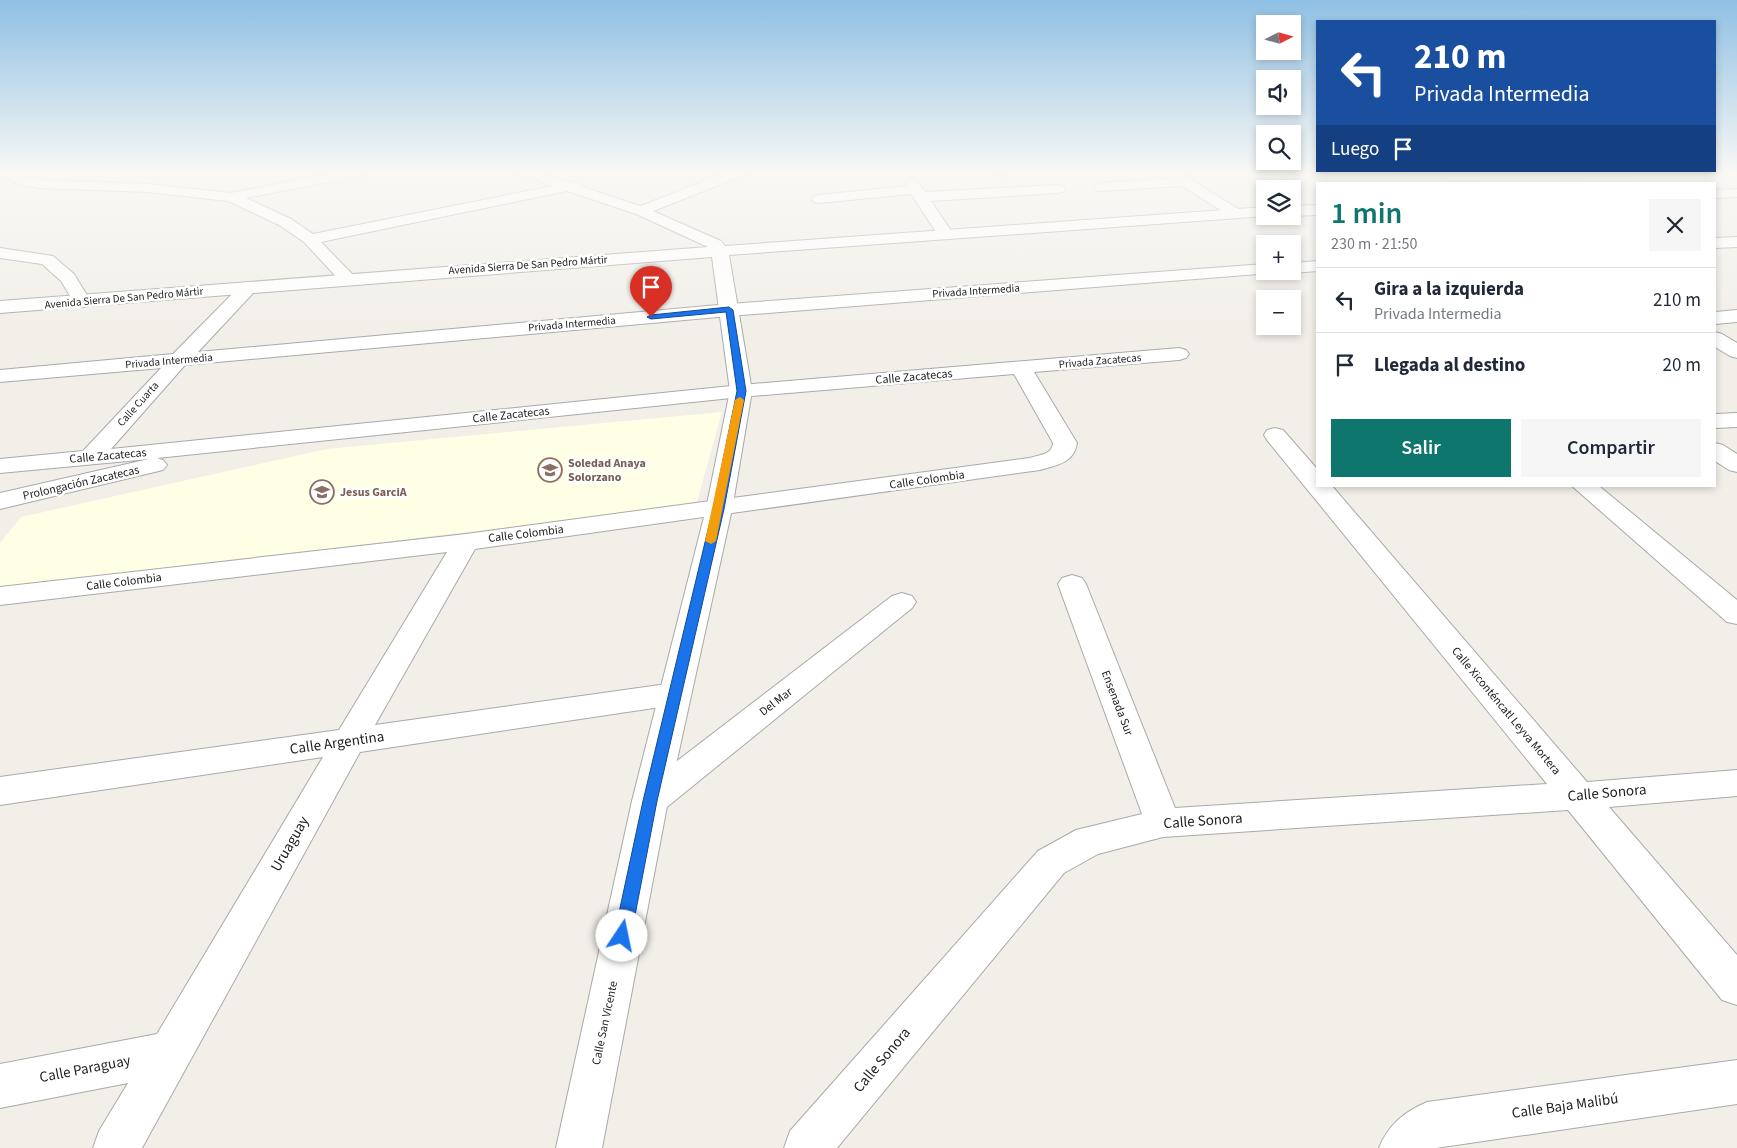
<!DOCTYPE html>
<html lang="es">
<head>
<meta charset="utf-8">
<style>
	:root { --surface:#fff; --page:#f6f6f7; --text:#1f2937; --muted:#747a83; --line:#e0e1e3; --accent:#0f766e }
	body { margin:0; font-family:"Source Sans 3",sans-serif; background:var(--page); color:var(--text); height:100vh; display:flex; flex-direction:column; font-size:19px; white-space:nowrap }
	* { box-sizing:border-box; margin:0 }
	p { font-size:16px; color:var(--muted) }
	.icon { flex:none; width:28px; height:28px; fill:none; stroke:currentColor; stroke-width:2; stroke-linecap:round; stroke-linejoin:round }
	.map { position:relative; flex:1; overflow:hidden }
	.sheet { position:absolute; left:1316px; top:182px; width:400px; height:305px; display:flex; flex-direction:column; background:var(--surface); border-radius:0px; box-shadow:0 2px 8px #0003 }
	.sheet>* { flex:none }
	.top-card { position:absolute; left:1316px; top:20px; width:400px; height:152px; border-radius:0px; box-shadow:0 2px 8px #0003; background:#1a4fa0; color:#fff; overflow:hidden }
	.needle { width:32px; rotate:84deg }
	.buttons { position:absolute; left:1256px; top:15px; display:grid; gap:10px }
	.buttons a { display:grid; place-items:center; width:45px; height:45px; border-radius:0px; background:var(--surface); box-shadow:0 2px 8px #0003; font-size:25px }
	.pin { position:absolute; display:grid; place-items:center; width:42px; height:42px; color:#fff; margin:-51px -21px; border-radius:50% 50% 50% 0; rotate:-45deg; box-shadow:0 0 5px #0007 }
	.pin .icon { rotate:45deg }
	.me { position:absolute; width:55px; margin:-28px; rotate:11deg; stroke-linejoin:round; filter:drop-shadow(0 0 4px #0008) }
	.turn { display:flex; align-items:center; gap:18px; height:105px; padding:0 15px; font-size:22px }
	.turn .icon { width:65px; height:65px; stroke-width:2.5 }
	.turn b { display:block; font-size:35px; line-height:42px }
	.then { display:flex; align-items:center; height:48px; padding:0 15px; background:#0003; gap:10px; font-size:19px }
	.round { display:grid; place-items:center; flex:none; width:52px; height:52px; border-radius:0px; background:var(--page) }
	.headline { display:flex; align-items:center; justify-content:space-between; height:85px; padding:0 15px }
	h1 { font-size:30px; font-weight:600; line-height:38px; color:var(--accent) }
	.action { display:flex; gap:10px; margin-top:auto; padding:10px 15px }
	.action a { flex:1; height:58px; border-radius:0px; background:var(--accent); color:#fff; font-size:20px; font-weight:600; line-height:58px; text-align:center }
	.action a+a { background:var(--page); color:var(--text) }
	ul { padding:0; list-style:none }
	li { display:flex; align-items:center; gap:15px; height:65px; padding:0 15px; border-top:1px solid var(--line) }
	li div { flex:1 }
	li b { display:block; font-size:19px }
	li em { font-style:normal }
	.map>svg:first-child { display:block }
</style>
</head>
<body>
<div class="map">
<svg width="1737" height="1148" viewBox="0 0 1737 1148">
	<rect width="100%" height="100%" fill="#f2efe9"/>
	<!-- education -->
	<path fill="#ffffe5" d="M722,412L696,505L0,587V543L21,517L327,449Z"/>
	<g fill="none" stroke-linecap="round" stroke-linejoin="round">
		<!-- minor casing -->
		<g stroke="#a9a9a9" stroke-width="2">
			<g id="minor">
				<path d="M0,171H16L26,178L38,180L148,184L231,193L344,171H373L366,175L246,198L291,219L313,234L572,182L577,183L579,186L577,189L572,190L321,242L357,279L354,283L348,284L342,283L304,242L279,225L228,201L148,192L38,188L17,184Z"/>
				<path d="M729,171H748L746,174L646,214H636L633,211L636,208Z"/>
				<path d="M994,171H1008L1009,172L1002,176L997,175Z"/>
				<path d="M1164,171H1177L1240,210L1243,213L1240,216H1230L1182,186L1101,191L1096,190L1094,187L1096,184L1101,183L1169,179L1163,173Z"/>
				<path d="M1254,171H1271L1296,189L1292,192V189H1279Z"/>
				<path d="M1501,171H1652L1645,175L1451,181L1444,177L1451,173Z"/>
				<path d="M912,180L917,181L925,192L1058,185L1063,186L1065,189L1063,192L1058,193L931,201L954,235L952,238H940L911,194L819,203L814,202L812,199L814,196L819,195L906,186L907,181Z"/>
				<path d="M1737,237V247L1715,248V238Z"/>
				<path d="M0,248L53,256L74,274L91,302L88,306L82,307L76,306L61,281L42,264L0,258Z"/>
				<path d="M1318,261V271L1292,273L1286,271H1292V263Z"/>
				<path d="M1265,264V271H1272L1271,273L729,316L185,365L111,449L741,385L1179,348L1186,350L1189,354L1186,358L1179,360L1034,372L1077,443C1074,463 1057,465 1040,470L475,549L375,725L674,683L685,686L690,694L685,702L674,705L360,752L142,1148H93L99,1131L128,1083L0,1108V1064L157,1034L323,757L0,805V777L339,730L447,552L0,605V587L466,534L1029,458C1039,455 1052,455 1053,443L1014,374L741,397L157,458L163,460L167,465L163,470L0,509V493L149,459L0,473V459L83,451L161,368L0,382V370L173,354L243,283L249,282L255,283L258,287L255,291L198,352L729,304Z"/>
				<path d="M1737,310V322L1715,324V312Z"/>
				<path d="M1715,332L1722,334L1737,343V358L1730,356L1715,347Z"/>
				<path d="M1737,413V427L1715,428V414Z"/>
				<path d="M1275,428L1283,430L1318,470V486H1332L1587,782L1737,770V796L1609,807L1737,955V1005L1722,1000L1568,810L1163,837L1098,854L1064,873L837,1148H784L790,1131L1038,851L1076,830L1142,814L1058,584L1062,578L1072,575L1082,578L1086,584L1175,808L1547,784L1267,440L1264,435L1267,430Z"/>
				<path d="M1715,443L1723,445L1737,454V472L1729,470L1715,461Z"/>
				<path d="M1572,486H1599L1737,600V624L1727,622Z"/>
				<path d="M902,593L912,596L916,602L912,608L662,811L650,815L638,811L632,801L638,791L892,596Z"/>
				<path d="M1737,1060V1104L1436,1148H1379C1388,1125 1404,1112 1427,1102Z"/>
			</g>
		</g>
		<!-- tertiary casing -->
		<g stroke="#a9a9a9" stroke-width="2">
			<g id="tertiary">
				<path d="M515,171H536L646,208L721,241L725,246L1265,207L1266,216L729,255L752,391L732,509L668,801L602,1148H556L632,801L706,509L730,391L712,257L0,313V301L708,247L636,214L517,174Z"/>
				<path d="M1737,189V197L1715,198V190Z"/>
				<path d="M1318,205V215L1292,216V206Z"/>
			</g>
		</g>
		<!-- minor -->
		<use href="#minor" fill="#fff" fill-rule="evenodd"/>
		<!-- tertiary -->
		<use href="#tertiary" fill="#fff" fill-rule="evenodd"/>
	</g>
	<!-- sky -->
	<linearGradient id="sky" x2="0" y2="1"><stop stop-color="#8fc0e4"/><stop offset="0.52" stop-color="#f9f8f5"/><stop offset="1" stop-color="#f9f8f5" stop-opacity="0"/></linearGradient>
	<rect width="1737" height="332" fill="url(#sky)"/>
	<!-- route -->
	<path fill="#1a73e8" stroke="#114b97" d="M729,307L733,310L746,391L724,509L657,801L631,936L628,941L622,943L617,941L614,936L643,801L713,509L737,391L726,312L651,319L647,317L651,315Z"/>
	<!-- slow -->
	<path fill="#f59e0b" d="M740,397L744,400L716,541L711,544L705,541L735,400Z"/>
	<!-- icons -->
	<defs>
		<g id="school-ring" transform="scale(1.25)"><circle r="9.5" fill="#fff" stroke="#8d6e63" stroke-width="1.5"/><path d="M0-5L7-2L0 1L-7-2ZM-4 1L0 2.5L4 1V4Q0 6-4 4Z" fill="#8d6e63"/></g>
	</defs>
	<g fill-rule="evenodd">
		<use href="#school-ring" x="550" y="470"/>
		<use href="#school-ring" x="322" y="492"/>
	</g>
	<g text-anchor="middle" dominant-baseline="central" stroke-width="5" stroke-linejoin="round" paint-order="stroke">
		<!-- far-street labels -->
		<g font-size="11" fill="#222" stroke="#fff">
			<text transform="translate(528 265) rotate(-4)">Avenida Sierra De San Pedro Mártir</text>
			<text transform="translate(976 291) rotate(-4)">Privada Intermedia</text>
			<text transform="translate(124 298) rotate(-5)">Avenida Sierra De San Pedro Mártir</text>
			<text transform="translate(572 324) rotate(-5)">Privada Intermedia</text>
			<text transform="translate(169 361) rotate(-5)">Privada Intermedia</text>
			<text transform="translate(1100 361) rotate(-5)">Privada Zacatecas</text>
			<text transform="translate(138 404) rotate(-48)">Calle Cuarta</text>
		</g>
		<!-- street labels -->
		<g font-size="12" fill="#222" stroke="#fff">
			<text transform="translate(914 377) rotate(-5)">Calle Zacatecas</text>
			<text transform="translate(511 415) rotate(-6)">Calle Zacatecas</text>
			<text transform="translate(108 456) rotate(-5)">Calle Zacatecas</text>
			<text transform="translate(927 480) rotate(-8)">Calle Colombia</text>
			<text transform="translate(81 483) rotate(-13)">Prolongación Zacatecas</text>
			<text transform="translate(526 534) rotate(-7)">Calle Colombia</text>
			<text transform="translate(124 582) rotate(-7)">Calle Colombia</text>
			<text transform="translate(776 702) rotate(-38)">Del Mar</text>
			<text transform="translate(1117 703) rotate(69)">Ensenada Sur</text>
			<text transform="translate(1506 711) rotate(50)">Calle Xiconténcatl Leyva Mortera</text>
			<text transform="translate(605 1023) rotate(-78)">Calle San Vicente</text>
		</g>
		<!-- education labels -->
		<g font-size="12" font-weight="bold" fill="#785e54" stroke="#fff" text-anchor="start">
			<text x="568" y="463">Soledad Anaya<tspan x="568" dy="14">Solorzano</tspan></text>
			<text x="340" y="492">Jesus GarciA</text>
		</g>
		<!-- near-street labels -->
		<g font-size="15" fill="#222" stroke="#fff">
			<text transform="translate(337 743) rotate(-8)">Calle Argentina</text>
			<text transform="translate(1607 793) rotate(-5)">Calle Sonora</text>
			<text transform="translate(1203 821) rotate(-4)">Calle Sonora</text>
			<text transform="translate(290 844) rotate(-60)">Uruaguay</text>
			<text transform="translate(882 1060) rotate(-50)">Calle Sonora</text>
			<text transform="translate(85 1069) rotate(-11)">Calle Paraguay</text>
			<text transform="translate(1565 1106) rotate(-8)">Calle Baja Malibú</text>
		</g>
	</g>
</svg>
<div class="buttons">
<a><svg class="needle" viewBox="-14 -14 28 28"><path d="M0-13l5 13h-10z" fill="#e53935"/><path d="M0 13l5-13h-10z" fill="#747a83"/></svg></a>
<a><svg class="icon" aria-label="sound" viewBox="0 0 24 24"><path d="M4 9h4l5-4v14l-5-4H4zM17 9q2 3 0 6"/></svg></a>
<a><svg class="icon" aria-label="search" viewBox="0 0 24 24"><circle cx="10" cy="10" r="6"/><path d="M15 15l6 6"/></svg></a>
<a><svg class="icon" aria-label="layers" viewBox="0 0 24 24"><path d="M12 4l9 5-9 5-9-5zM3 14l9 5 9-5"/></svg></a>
<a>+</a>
<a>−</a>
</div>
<div class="pin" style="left:651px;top:317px;background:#d93025"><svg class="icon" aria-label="arrive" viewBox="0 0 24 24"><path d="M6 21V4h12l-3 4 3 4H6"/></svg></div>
<svg class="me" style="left:622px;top:936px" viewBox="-20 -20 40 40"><circle r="19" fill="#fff"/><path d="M0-13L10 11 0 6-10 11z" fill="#1a73e8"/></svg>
<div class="top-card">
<div class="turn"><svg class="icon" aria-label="left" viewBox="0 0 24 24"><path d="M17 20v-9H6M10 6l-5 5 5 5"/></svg><div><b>210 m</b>Privada Intermedia</div></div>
<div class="then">Luego<svg class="icon" aria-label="arrive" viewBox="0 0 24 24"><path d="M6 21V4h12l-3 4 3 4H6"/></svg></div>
</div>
<section class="sheet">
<div class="headline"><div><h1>1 min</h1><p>230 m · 21:50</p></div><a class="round"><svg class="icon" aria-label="close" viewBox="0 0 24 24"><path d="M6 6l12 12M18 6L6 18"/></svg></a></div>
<ul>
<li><svg class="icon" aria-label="left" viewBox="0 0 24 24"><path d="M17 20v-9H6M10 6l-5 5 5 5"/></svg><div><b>Gira a la izquierda</b><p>Privada Intermedia</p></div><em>210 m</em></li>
<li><svg class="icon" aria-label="arrive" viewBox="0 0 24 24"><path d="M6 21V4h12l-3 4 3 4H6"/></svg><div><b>Llegada al destino</b></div><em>20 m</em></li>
</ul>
<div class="action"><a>Salir</a><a>Compartir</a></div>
</section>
</div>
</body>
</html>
